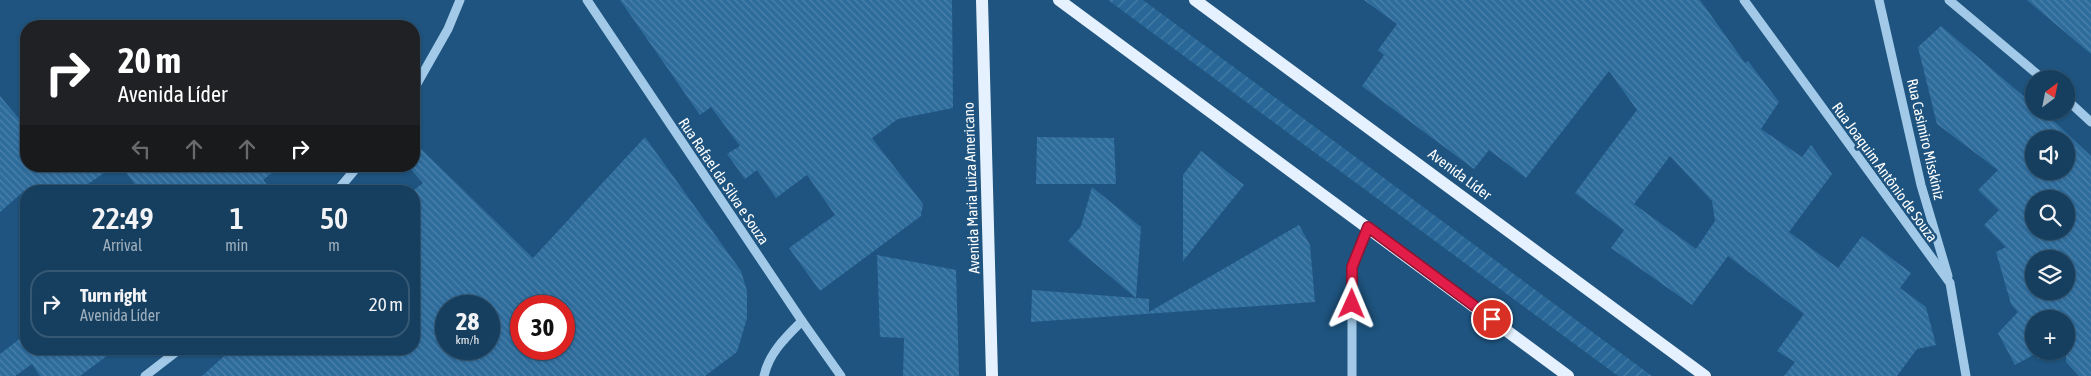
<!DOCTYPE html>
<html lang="en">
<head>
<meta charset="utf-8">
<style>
	:root { --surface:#163f5f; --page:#1f4665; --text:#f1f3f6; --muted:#9eafbd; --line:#355874 }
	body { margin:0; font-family:"Asap Condensed",sans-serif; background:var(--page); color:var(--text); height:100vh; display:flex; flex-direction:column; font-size:19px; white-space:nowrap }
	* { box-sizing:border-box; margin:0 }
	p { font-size:16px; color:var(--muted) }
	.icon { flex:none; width:28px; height:28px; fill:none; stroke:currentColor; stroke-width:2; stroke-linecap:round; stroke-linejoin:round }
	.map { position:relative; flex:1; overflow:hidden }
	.drawer { position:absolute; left:20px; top:185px; width:400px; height:170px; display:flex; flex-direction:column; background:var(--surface); border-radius:20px; box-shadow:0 1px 4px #0004,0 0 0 1px var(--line) }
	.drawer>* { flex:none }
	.banner { position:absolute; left:20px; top:20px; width:400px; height:152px; border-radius:20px; box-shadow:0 1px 4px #0004,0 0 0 1px var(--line); background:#202124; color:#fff; overflow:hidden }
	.needle { width:32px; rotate:32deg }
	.tools { position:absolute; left:2025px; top:70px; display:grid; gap:10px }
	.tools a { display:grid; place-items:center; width:50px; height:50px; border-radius:50%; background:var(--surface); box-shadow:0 1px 4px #0004,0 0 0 1px var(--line); font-size:25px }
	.speed { position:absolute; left:435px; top:295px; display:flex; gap:10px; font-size:25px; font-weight:700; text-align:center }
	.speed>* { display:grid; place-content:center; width:65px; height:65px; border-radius:50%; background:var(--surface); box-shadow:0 1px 4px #0004,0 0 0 1px var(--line); line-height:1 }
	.speed small { font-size:12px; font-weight:400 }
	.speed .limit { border:8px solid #d22; background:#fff; color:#111 }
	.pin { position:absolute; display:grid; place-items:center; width:42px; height:42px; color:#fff; margin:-21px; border:2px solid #fff; border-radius:50%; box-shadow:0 1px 5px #0007 }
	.me { position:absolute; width:55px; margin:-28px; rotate:1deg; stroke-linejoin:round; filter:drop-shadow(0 0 4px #0008) }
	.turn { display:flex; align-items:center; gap:18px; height:105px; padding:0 15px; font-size:22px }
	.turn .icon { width:65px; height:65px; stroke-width:2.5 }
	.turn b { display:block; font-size:35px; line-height:42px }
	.lanes { display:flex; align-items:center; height:48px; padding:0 15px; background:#0003; justify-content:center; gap:25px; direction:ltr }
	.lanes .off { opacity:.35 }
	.eta { display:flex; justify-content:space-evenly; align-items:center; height:85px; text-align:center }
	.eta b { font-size:30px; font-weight:600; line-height:35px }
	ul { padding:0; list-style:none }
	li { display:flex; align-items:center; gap:15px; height:68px; margin:0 10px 8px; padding:0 5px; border:2px solid var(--line); border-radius:20px }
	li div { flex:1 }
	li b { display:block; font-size:19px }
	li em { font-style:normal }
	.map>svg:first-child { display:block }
</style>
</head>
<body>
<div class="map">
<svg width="2091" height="376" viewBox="0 0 2091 376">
	<defs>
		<pattern id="garden-furrows" width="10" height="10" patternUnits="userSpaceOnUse" patternTransform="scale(1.25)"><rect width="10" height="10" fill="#286797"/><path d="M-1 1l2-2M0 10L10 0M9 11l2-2" fill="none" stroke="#487ea7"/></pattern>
		<pattern id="building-back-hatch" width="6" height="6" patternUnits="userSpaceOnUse" patternTransform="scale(1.25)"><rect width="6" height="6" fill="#2e6c9c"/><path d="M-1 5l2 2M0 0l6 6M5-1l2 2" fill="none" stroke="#4d82ab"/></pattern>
	</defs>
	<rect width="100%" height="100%" fill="#1e547f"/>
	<!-- garden -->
	<path fill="url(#garden-furrows)" d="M1108,0H1143L1652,376H1618Z"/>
	<!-- building -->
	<g fill="url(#building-back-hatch)" fill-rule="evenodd">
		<path d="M620,0H952L953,108L898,119L872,138L923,204L921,216L820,291L789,248L835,215L807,175L776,198L757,170L745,179L727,154L740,146L711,107L700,115Z"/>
		<path d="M1364,0H1700L1745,63L1748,61L1779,102L1761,129L1802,157L1811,145L1832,174L1789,232L1838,268L1862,236L1911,273L1900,288L1926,307L1936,345L1917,349L1897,376H1784L1795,362L1777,351L1804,314L1728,256L1692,305L1611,248L1624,230L1575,193L1637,110L1609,71L1526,178L1489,150L1474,169L1362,86L1384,55L1378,50L1397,24ZM1670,156L1712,201L1715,221L1696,249L1634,204Z"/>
		<path d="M2027,0H2091V54Z"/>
		<path d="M1941,26L2034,105V111H2043L2091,156V376H2079L2066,362V319H2034V351H2052L2038,359L2035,354L2015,365L1998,333L2018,312L2011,304L1996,252L2006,247L1984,225L1999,210L1978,190L1998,170L1937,124L1918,47ZM2034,139H2066V171H2034ZM2034,199H2066V231H2034ZM2034,259H2066V291H2034Z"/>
		<path d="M0,96L26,127V166H114L78,191H24L0,212Z"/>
		<path d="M645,137L741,271L747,291V318L737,352L705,376H202L232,349H414V190L423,183L408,166H414V142L533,258ZM446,306H489V349H446ZM521,306H564V349H521Z"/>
		<path d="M1037,137L1114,138L1116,184H1036Z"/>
		<path d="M1201,151L1244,185L1183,261V175Z"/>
		<path d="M121,166H280L263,180L273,191H140Z"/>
		<path d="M1092,187L1141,227L1136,298L1149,299V312L1299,225L1310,245L1315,302L1031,322L1032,290L1136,298L1068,241L1081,226Z"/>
		<path d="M877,255L956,270L959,376H903L904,338L880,337Z"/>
		<path d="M26,334V349H116L80,376H40L32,364L15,376H0V354Z"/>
	</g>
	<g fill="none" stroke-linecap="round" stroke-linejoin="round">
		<!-- minor -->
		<g stroke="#a2cae8" stroke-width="9">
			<path d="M587,0L802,321L841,376"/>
			<path d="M1744,0L1950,283L1966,376"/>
			<path d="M1879,0L1921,185L1948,276"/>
			<path d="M1949,0L2043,79"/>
			<path d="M414,89L448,29L460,0"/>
			<path d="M2066,99L2091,122"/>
			<path d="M337,191L358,166"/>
			<path d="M145,376L180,349"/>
			<path d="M764,376C769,353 785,338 802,321"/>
			<path d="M1352,376V267L1369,227"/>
		</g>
		<!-- major -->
		<g stroke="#e5f1fe" stroke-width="12">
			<path d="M982,0L992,376"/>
			<path d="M1059,0L1568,376"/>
			<path d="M1195,0L1705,376"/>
		</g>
	</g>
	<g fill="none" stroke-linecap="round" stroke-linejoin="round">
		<!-- route casing -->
		<g stroke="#92132f" stroke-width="12">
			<path id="route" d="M1352,304V267L1368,227L1492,319"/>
		</g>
		<!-- route -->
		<use href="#route" stroke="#e11d48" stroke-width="9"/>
	</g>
	<g text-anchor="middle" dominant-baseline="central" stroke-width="5" stroke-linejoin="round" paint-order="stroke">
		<!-- street labels -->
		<g font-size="15" fill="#fff" stroke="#1e547f">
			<text transform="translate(1926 139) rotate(77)">Rua Casimiro Misskiniz</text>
			<text transform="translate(1885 172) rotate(54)">Rua Joaquim Antônio de Souza</text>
			<text transform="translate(1460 174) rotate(37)">Avenida Líder</text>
			<text transform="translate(724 181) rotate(56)">Rua Rafael da Silva e Souza</text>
			<text transform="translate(971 188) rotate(-92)">Avenida Maria Luiza Americano</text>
		</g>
	</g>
</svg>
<div class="tools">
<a><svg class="needle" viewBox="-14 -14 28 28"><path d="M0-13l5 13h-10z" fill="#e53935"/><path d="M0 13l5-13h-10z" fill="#9eafbd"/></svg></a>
<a><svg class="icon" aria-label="sound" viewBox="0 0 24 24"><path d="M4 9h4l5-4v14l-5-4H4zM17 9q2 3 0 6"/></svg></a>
<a><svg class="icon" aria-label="search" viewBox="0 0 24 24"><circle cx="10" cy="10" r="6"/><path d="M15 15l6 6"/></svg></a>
<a><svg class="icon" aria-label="layers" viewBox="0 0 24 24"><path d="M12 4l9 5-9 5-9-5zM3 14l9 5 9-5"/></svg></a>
<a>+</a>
</div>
<div class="speed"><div>28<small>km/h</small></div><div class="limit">30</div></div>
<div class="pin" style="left:1492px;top:319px;background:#d93025"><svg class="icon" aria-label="arrive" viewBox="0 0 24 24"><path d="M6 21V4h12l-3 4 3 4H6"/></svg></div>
<svg class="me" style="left:1352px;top:304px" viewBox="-20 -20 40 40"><path d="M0-17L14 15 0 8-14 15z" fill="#e11d48" stroke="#fff" stroke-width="4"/></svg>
<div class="banner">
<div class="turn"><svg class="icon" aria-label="right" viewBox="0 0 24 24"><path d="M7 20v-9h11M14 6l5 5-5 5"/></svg><div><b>20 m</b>Avenida Líder</div></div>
<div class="lanes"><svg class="icon off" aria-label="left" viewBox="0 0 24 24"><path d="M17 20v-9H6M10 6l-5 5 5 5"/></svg><svg class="icon off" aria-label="ahead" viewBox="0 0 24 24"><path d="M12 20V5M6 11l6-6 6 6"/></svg><svg class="icon off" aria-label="ahead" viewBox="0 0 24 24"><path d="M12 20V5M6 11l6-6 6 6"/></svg><svg class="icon" aria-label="right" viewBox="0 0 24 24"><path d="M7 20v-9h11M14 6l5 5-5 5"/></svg></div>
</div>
<section class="drawer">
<div class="eta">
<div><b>22:49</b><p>Arrival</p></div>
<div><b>1</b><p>min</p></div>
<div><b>50</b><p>m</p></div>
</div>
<ul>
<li><svg class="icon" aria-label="right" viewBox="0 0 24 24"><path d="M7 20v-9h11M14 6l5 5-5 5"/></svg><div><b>Turn right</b><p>Avenida Líder</p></div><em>20 m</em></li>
</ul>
</section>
</div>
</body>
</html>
